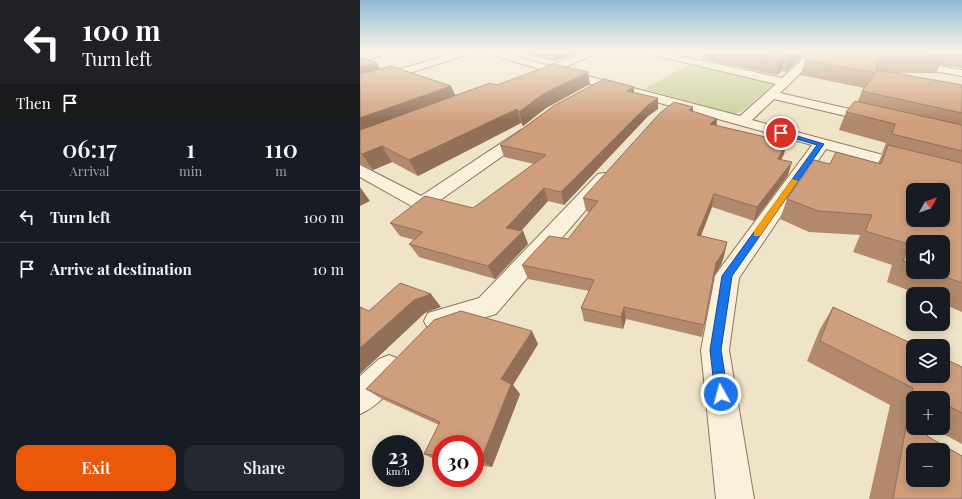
<!DOCTYPE html>
<html lang="en">
<head>
<meta charset="utf-8">
<style>
	:root { --surface:#171b24; --page:#242831; --text:#f1f3f6; --muted:#9ea1a6; --line:#363941; --accent:#ea580c }
	body { margin:0; font-family:"Playfair Display",serif; background:var(--page); color:var(--text); height:100vh; display:flex; flex-direction:column; font-size:15px; white-space:nowrap }
	* { box-sizing:border-box; margin:0 }
	p { font-size:13px; color:var(--muted) }
	.icon { flex:none; width:22px; height:22px; fill:none; stroke:currentColor; stroke-width:2; stroke-linecap:round; stroke-linejoin:round }
	.map { position:relative; flex:1; overflow:hidden }
	.drawer { display:flex; flex-direction:column; background:var(--surface); width:360px }
	.drawer>* { flex:none }
	.top-card { background:#202124; color:#fff; overflow:hidden }
	.needle { width:26px; rotate:50deg }
	.buttons { position:absolute; left:546px; top:183px; display:grid; gap:8px }
	.buttons a { display:grid; place-items:center; width:44px; height:44px; border-radius:8px; background:var(--surface); box-shadow:0 2px 10px #0003; font-size:20px }
	.speed { position:absolute; left:12px; top:435px; display:flex; gap:8px; font-size:20px; font-weight:700; text-align:center }
	.speed>* { display:grid; place-content:center; width:52px; height:52px; border-radius:50%; background:var(--surface); box-shadow:0 2px 10px #0003; line-height:1 }
	.speed small { font-size:10px; font-weight:400 }
	.speed .limit { border:6px solid #d22; background:#fff; color:#111 }
	.pin { position:absolute; display:grid; place-items:center; width:34px; height:34px; color:#fff; margin:-17px; border:2px solid #fff; border-radius:50%; box-shadow:0 1px 4px #0007 }
	.me { position:absolute; width:44px; margin:-22px; rotate:353deg; stroke-linejoin:round; filter:drop-shadow(0 0 3px #0008) }
	.turn { display:flex; align-items:center; gap:14px; height:84px; padding:0 16px; font-size:18px }
	.turn .icon { width:52px; height:52px; stroke-width:2.5 }
	.turn b { display:block; font-size:28px; line-height:34px }
	.then { display:flex; align-items:center; height:38px; padding:0 16px; background:#0003; gap:8px; font-size:15px }
	.eta { display:flex; justify-content:space-evenly; align-items:center; height:68px; text-align:center }
	.eta b { font-size:24px; font-weight:600; line-height:28px }
	.primary-button { display:flex; gap:8px; margin-top:auto; padding:8px 16px }
	.primary-button a { flex:1; height:46px; border-radius:12px; background:var(--accent); color:#fff; font-size:16px; font-weight:600; line-height:46px; text-align:center }
	.primary-button a+a { background:var(--page); color:var(--text) }
	ul { padding:0; list-style:none }
	li { display:flex; align-items:center; gap:12px; height:52px; padding:0 16px; border-top:1px solid var(--line) }
	li div { flex:1 }
	li b { display:block; font-size:15px }
	li em { font-style:normal }
	main { display:flex; flex:1; min-height:0 }
	.map>svg:first-child { display:block }
</style>
</head>
<body>
<main>
<section class="drawer">
<div class="top-card">
<div class="turn"><svg class="icon" aria-label="left" viewBox="0 0 24 24"><path d="M17 20v-9H6M10 6l-5 5 5 5"/></svg><div><b>100 m</b>Turn left</div></div>
<div class="then">Then<svg class="icon" aria-label="arrive" viewBox="0 0 24 24"><path d="M6 21V4h12l-3 4 3 4H6"/></svg></div>
</div>
<div class="eta">
<div><b>06:17</b><p>Arrival</p></div>
<div><b>1</b><p>min</p></div>
<div><b>110</b><p>m</p></div>
</div>
<ul>
<li><svg class="icon" aria-label="left" viewBox="0 0 24 24"><path d="M17 20v-9H6M10 6l-5 5 5 5"/></svg><div><b>Turn left</b></div><em>100 m</em></li>
<li><svg class="icon" aria-label="arrive" viewBox="0 0 24 24"><path d="M6 21V4h12l-3 4 3 4H6"/></svg><div><b>Arrive at destination</b></div><em>10 m</em></li>
</ul>
<div class="primary-button"><a>Exit</a><a>Share</a></div>
</section>
<div class="map">
<svg width="602" height="499" viewBox="0 0 602 499">
	<rect width="100%" height="100%" fill="#f0e4c8"/>
	<!-- green -->
	<path fill="#c9cf9b" d="M330,64L408,81L413,85L381,112L374,114L284,89Z"/>
	<g fill="none" stroke-linecap="round" stroke-linejoin="round">
		<!-- minor casing -->
		<g stroke="#8d765c" stroke-width="2">
			<g id="minor">
				<path d="M17,51H35L0,62V56Z"/>
				<path d="M101,51H118L0,89V81Z"/>
				<path d="M119,51H136L190,66L226,51H241L201,69L380,116L416,84L277,51H297L422,78L452,51H463L420,93L520,116L522,119L520,122L515,123L414,99L392,120L602,176V186L466,149L379,278L369,350L394,499H356L341,350L355,276L359,270L452,145L191,73L184,72L183,70Z"/>
				<path d="M549,61L602,70V76L545,66L544,64L545,62Z"/>
				<path d="M166,129L171,130L173,133L171,136L69,208L62,210L55,208L0,177V165L61,196L161,130Z"/>
				<path d="M244,173L250,174L253,178L250,182L136,314L77,332L68,329L64,321L68,313L119,298L238,174Z"/>
				<path d="M29,355L39,359L44,369C36,387 18,406 0,414V376L19,359Z"/>
			</g>
		</g>
		<!-- minor -->
		<use href="#minor" fill="#faf1dc" fill-rule="evenodd"/>
	</g>
	<!-- wall -->
	<g fill="#b2896c" fill-rule="evenodd">
		<path d="M155,51H222L195,61Z"/>
		<path d="M343,51H449L426,72L421,71L417,75L342,59Z"/>
		<path d="M454,51H602V68L580,65L576,73H533L602,85V312L583,304V294H558L527,282L532,265L493,252L500,235L449,232L420,219L427,199L470,164L518,163L523,153H522L526,143L479,130L486,112L498,101L502,91L504,88L440,75L445,60ZM553,242L583,272H553Z"/>
		<path d="M0,57L17,63L20,69L91,86L95,95L137,85L230,84L186,108L163,126L161,123L58,176L32,162L13,170L0,164Z"/>
		<path d="M274,93L298,109L288,116L204,205L188,201L161,231H163L168,244L135,279L59,257L49,244L54,240L40,236L30,223L113,208L174,164L144,157L140,145Z"/>
		<path d="M333,107V111L357,126L424,154L421,160L428,175L394,221L352,207L341,236L367,242L364,256L361,265L354,276L342,337L266,319L263,329L224,321L221,308L229,291L168,279L162,265L208,239L230,212L226,211L223,198Z"/>
		<path d="M473,307L602,367V444L572,428L567,436L602,499H509L530,405L447,361L460,329ZM583,398V428H553Z"/>
		<path d="M178,344L153,385L160,394L132,467L115,465V444H81V462H79L64,454L79,425L22,399L6,389Z"/>
	</g>
	<!-- shaded-wall -->
	<g fill="#916f58">
		<path d="M193,51H222L195,61Z"/>
		<path d="M436,51H449L426,72L430,57Z"/>
		<path d="M425,56L421,71L417,75L420,60Z"/>
		<path d="M17,63L22,73L0,79V67Z"/>
		<path d="M228,72L230,84L186,108L163,126L159,112L183,94Z"/>
		<path d="M91,86L97,99L0,136V118Z"/>
		<path d="M274,87V98L267,91Z"/>
		<path d="M298,98V109L288,116L204,205L201,192L288,105Z"/>
		<path d="M333,107L332,118L329,110Z"/>
		<path d="M157,109L161,123L58,176L49,160Z"/>
		<path d="M357,119L356,130L350,124Z"/>
		<path d="M427,142L424,154L415,172L418,159Z"/>
		<path d="M22,146L32,162L13,170L2,154Z"/>
		<path d="M432,162L428,175L394,221L397,207Z"/>
		<path d="M0,187L10,201L0,206Z"/>
		<path d="M184,188L188,201L152,241L146,228Z"/>
		<path d="M354,194L352,207L336,248L337,235Z"/>
		<path d="M163,231L168,244L135,279L128,266Z"/>
		<path d="M367,242L364,256L361,265L354,276L342,337L356,263Z"/>
		<path d="M71,294L81,307L65,313L0,374V348L54,300Z"/>
		<path d="M264,307L266,319L263,329L261,317Z"/>
		<path d="M172,331L178,344L153,385L160,394L132,467L121,460L141,379Z"/>
	</g>
	<!-- building -->
	<g fill="#cf9f7d" stroke="#916f58" fill-rule="evenodd">
		<path d="M378,51H436L430,57L425,56L420,60Z"/>
		<path d="M454,51H546L584,57H517L516,72L518,70L602,85V113L502,91L516,73L445,60Z"/>
		<path d="M0,57L17,63L0,67Z"/>
		<path d="M193,64L228,72L183,94L159,112L157,109L49,160L22,146L2,154L0,153V130L130,83L137,85Z"/>
		<path d="M31,66L91,86L0,118V74Z"/>
		<path d="M244,79L274,87L267,91L298,98L288,105L201,192L184,188L146,228L163,231L128,266L49,244L63,232L30,223L65,196L113,208L186,155L140,145L195,105Z"/>
		<path d="M495,101L602,125V151L532,134L535,124L486,112Z"/>
		<path d="M314,102L333,107L329,110L357,119L350,124L427,142L418,159L432,162L397,207L354,194L337,235L367,242L364,251L356,263L344,325L264,307L261,317L221,308L234,280L162,265L189,236L208,239L238,201L223,198L300,113Z"/>
		<path d="M528,145L602,163V283L572,272H583V242H553V265L543,261L548,244L505,231L512,215L458,211L427,199L454,160L470,164L476,152L521,164ZM553,190H583V220H553Z"/>
		<path d="M40,283L71,294L54,300L0,348V307L9,311Z"/>
		<path d="M473,307L557,346H553V376H583V358L602,367V413L585,404L583,407V398H553V428H572L567,436L602,456V499H533L553,388L460,341ZM553,450H583V480H553Z"/>
		<path d="M101,311L172,331L141,379L151,384L121,460L115,459V444H81V456L64,454L80,422L6,389L74,320Z"/>
	</g>
	<!-- sky -->
	<linearGradient id="sky" x2="0" y2="1"><stop stop-color="#8fbad6"/><stop offset="0.42" stop-color="#f8f3e6"/><stop offset="1" stop-color="#f8f3e6" stop-opacity="0"/></linearGradient>
	<rect width="602" height="121" fill="url(#sky)"/>
	<!-- route -->
	<path fill="#1a73e8" stroke="#114b97" d="M421,131L464,144L372,276L361,350L368,394L366,399L361,401L357,399L355,394L350,350L362,276L457,145L419,134V131Z"/>
	<!-- slow -->
	<path fill="#f59e0b" d="M432,179L438,181L400,236H394V231Z"/>
</svg>
<div class="buttons">
<a><svg class="needle" viewBox="-14 -14 28 28"><path d="M0-13l5 13h-10z" fill="#e53935"/><path d="M0 13l5-13h-10z" fill="#9ea1a6"/></svg></a>
<a><svg class="icon" aria-label="sound" viewBox="0 0 24 24"><path d="M4 9h4l5-4v14l-5-4H4zM17 9q2 3 0 6"/></svg></a>
<a><svg class="icon" aria-label="search" viewBox="0 0 24 24"><circle cx="10" cy="10" r="6"/><path d="M15 15l6 6"/></svg></a>
<a><svg class="icon" aria-label="layers" viewBox="0 0 24 24"><path d="M12 4l9 5-9 5-9-5zM3 14l9 5 9-5"/></svg></a>
<a>+</a>
<a>−</a>
</div>
<div class="speed"><div>23<small>km/h</small></div><div class="limit">30</div></div>
<div class="pin" style="left:421px;top:133px;background:#d93025"><svg class="icon" aria-label="arrive" viewBox="0 0 24 24"><path d="M6 21V4h12l-3 4 3 4H6"/></svg></div>
<svg class="me" style="left:361px;top:394px" viewBox="-20 -20 40 40"><circle r="17" fill="#1a73e8" stroke="#fff" stroke-width="3"/><path d="M0-11L8 9 0 5-8 9z" fill="#fff"/></svg>
</div>
</main>
</body>
</html>
